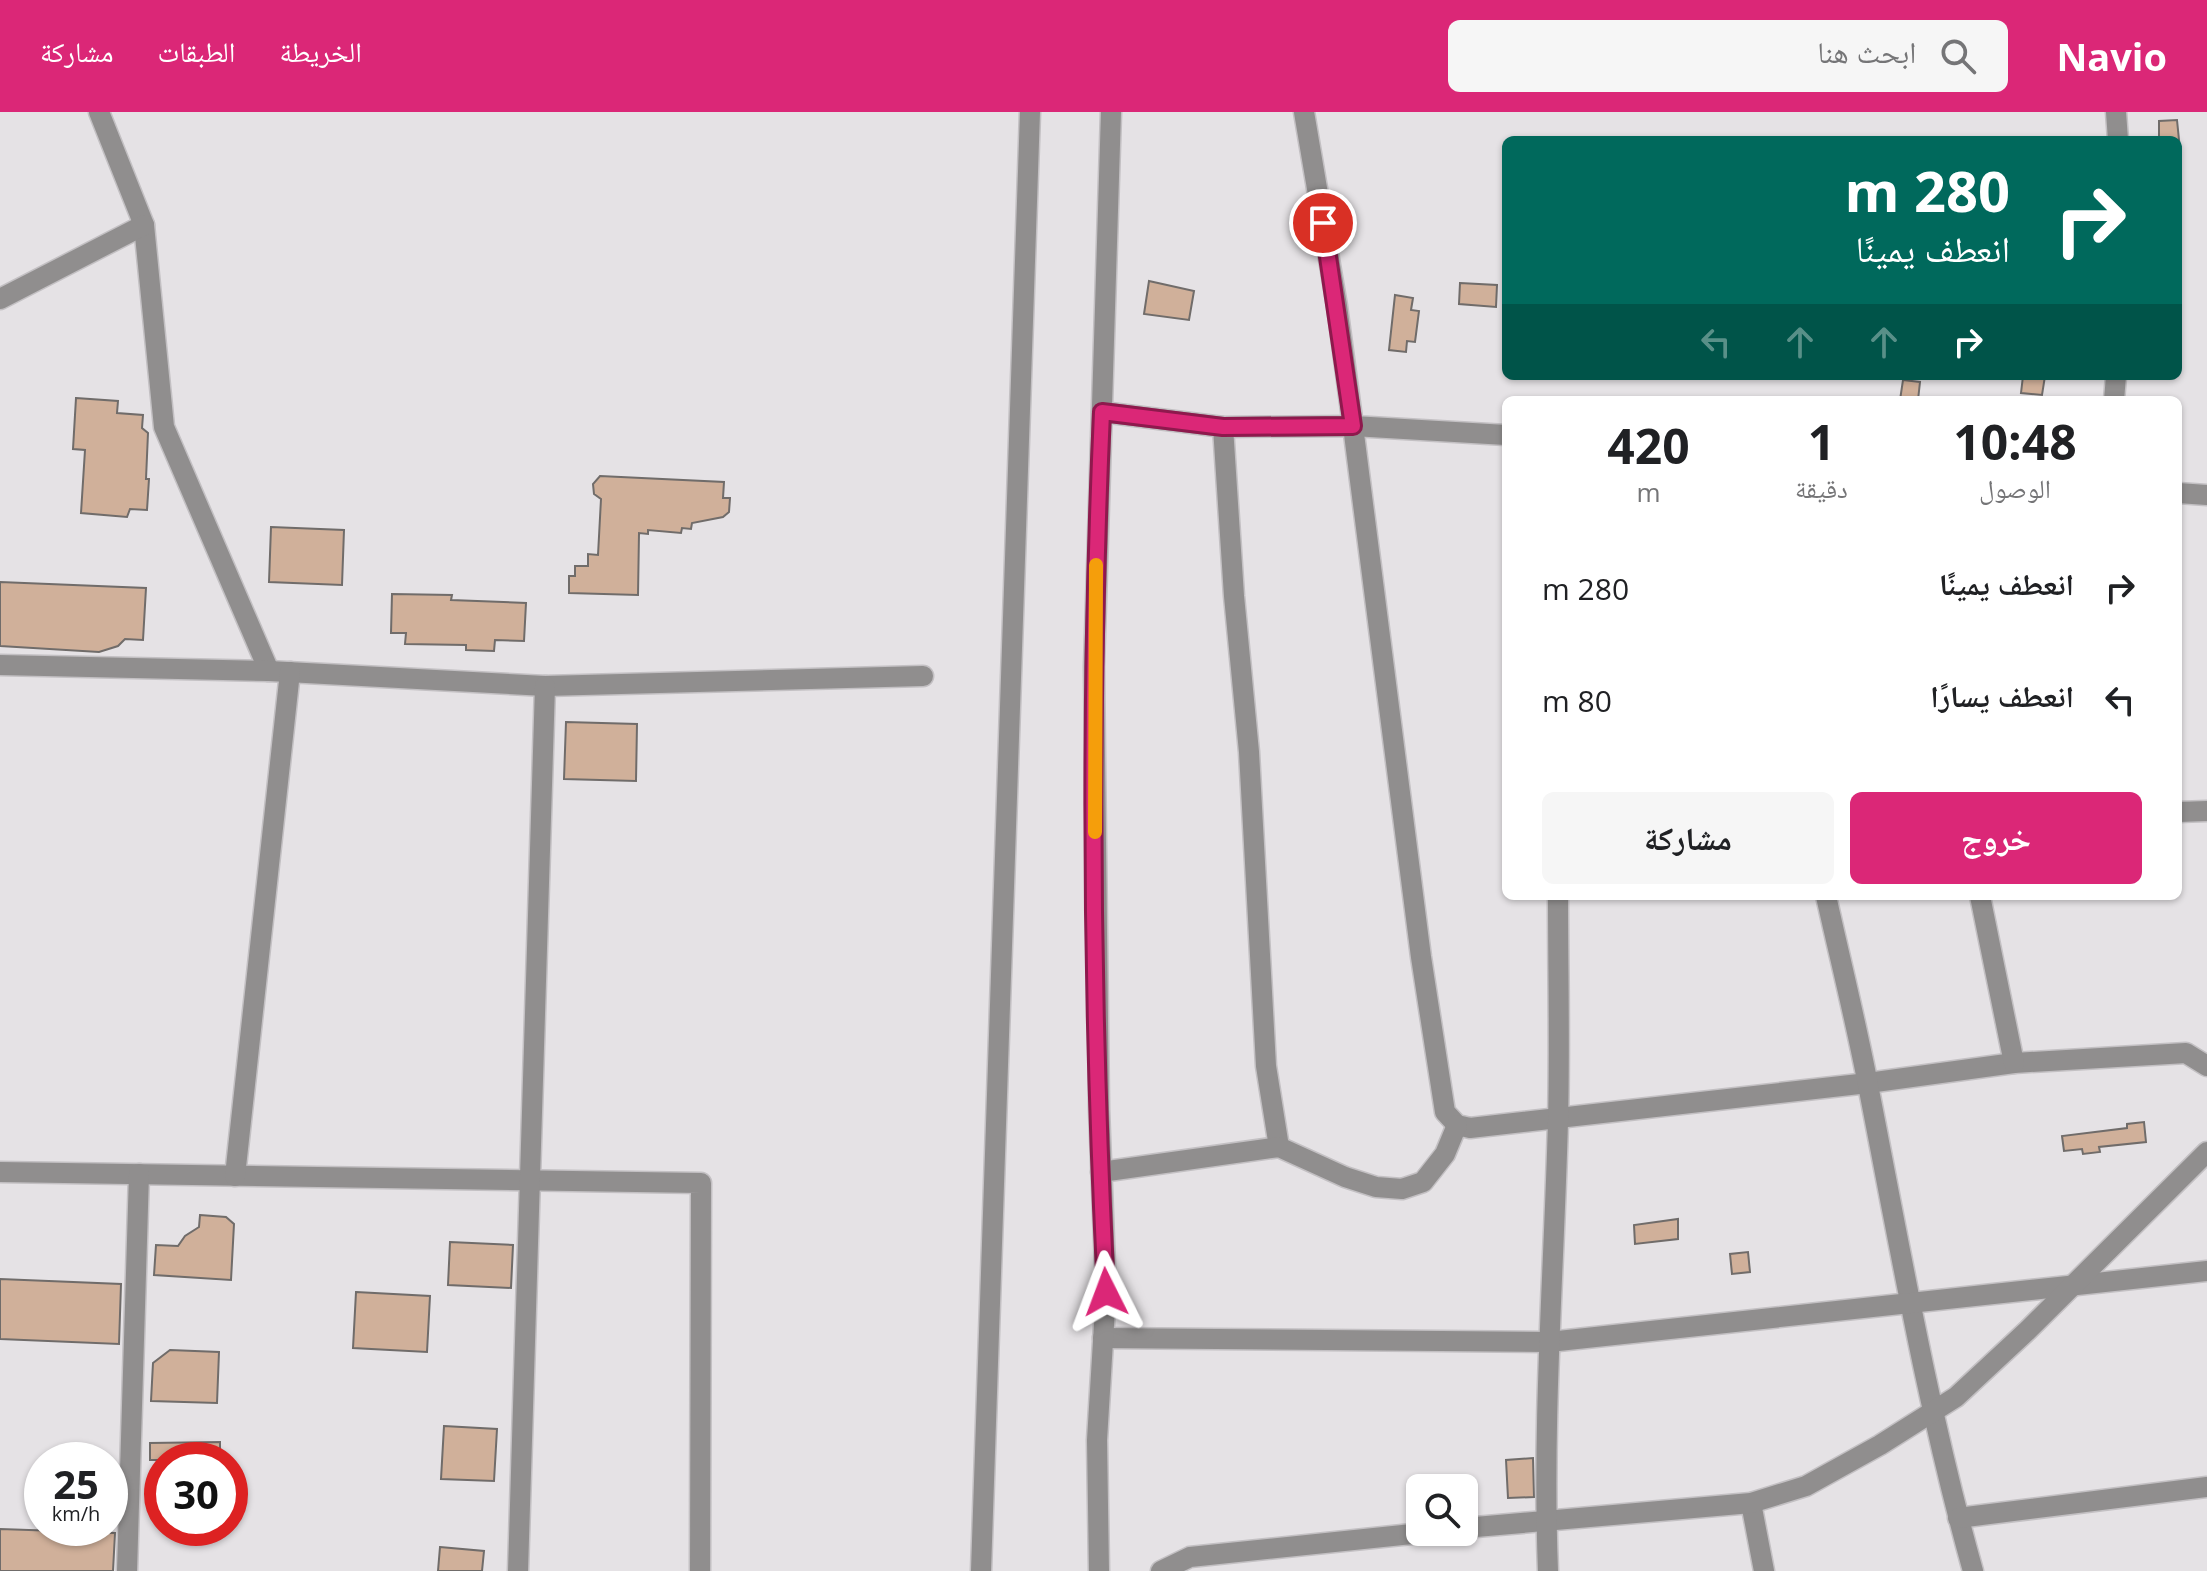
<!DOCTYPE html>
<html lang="ar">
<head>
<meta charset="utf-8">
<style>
	:root { --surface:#fff; --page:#f6f6f6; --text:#202124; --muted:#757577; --accent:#db2777 }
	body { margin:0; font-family:"Open Sans","Noto Naskh Arabic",sans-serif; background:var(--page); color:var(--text); direction:rtl; height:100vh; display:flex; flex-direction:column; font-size:30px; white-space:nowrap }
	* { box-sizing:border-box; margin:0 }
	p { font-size:26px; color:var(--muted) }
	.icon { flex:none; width:44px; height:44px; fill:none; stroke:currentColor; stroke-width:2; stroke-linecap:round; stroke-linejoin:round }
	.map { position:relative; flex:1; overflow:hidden; direction:ltr }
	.sheet { position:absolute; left:1502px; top:284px; width:680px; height:504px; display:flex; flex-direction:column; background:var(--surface); border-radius:12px; box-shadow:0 2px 6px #0004; direction:rtl }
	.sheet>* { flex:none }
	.guide { position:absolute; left:1502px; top:24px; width:680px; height:244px; border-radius:12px; box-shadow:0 2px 6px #0004; direction:rtl; background:#00695c; color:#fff; overflow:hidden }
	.controls { position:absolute; left:1406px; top:1362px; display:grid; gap:16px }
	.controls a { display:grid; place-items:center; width:72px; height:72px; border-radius:12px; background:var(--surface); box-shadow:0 2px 6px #0004; font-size:40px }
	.speed { position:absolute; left:24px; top:1330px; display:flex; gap:16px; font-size:40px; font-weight:700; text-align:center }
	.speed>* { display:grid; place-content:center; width:104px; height:104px; border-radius:50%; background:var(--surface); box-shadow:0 2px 6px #0004; line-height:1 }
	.speed small { font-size:20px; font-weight:400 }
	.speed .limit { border:12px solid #d22; background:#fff; color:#111 }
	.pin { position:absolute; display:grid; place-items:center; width:68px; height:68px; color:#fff; margin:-34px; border:4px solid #fff; border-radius:50%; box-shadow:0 2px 8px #0007 }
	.me { position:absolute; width:88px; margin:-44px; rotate:357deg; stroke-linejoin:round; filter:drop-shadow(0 0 6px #0008) }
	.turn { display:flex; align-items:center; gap:28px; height:168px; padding:0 40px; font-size:36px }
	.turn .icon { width:104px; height:104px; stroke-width:2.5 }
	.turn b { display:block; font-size:56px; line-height:68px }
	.lanes { display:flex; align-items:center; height:76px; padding:0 40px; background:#0003; justify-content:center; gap:40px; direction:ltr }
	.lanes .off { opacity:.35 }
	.eta { display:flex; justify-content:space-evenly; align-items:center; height:136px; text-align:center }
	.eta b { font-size:48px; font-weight:700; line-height:56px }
	.button { display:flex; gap:16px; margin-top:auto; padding:16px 40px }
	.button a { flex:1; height:92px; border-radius:12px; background:var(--accent); color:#fff; font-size:32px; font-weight:700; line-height:92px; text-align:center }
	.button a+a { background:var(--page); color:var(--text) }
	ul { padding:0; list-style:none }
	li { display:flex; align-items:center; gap:24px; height:112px; padding:0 40px }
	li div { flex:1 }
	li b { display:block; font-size:30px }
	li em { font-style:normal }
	header { display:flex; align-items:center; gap:48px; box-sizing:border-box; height:112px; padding:0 40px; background:var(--accent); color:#fff }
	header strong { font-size:38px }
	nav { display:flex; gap:44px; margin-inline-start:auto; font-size:28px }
	.search { width:560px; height:72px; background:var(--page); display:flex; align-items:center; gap:20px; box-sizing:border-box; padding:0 28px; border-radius:12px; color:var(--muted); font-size:30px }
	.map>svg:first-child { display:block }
</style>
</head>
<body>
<header>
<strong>Navio</strong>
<div class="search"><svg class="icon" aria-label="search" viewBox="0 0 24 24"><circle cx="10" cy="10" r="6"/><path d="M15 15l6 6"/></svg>ابحث هنا</div>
<nav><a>الخريطة</a><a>الطبقات</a><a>مشاركة</a></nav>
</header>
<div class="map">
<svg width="2207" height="1459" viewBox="0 0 2207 1459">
	<rect width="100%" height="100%" fill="#e5e2e5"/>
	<!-- building -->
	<g fill="#d0b09a" stroke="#706c6a" stroke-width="2">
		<path d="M2177,8L2179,28H2159V9Z"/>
		<path d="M1149,169L1194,179L1189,208L1144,202Z"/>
		<path d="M1460,171L1497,173L1496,195L1459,192Z"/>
		<path d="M1395,183L1413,186L1411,198L1419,199L1415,230L1407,229L1406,240L1389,238Z"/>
		<path d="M2023,264H2045L2042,283L2021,281Z"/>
		<path d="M1903,268L1920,270L1918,288H1900Z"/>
		<path d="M76,286L118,289L117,301L143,303L142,316L148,321L146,367H149L147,398L130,397L127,405L81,401L85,338L73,337Z"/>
		<path d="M600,364L724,370L723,386H730L729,400L723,405L692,411L691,417L682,416L681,421L648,418V422L639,421L638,483L569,481V464H575V454H588V442L598,443L601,387L594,382L593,372Z"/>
		<path d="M271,415L344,418L342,473L269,470Z"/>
		<path d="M0,470L146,476L143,528L125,527L118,534L99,540L0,534Z"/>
		<path d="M392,482L452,483L451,488L526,491L524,529L495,528L494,539L466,538V533L405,532L406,521H391Z"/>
		<path d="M566,610L637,612L636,669L564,667Z"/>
		<path d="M2144,1010L2146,1030L2099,1035L2100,1040L2083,1042L2082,1037L2064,1039L2062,1024L2127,1016V1012Z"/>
		<path d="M200,1103L226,1105L234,1112L231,1168L154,1163L156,1133L178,1134L185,1124L199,1115Z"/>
		<path d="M1678,1107V1127L1635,1132L1634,1113Z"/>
		<path d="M450,1130L513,1133L511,1176L448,1173Z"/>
		<path d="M1748,1140L1750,1160L1732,1162L1730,1142Z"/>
		<path d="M0,1167L121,1172L119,1232L0,1227Z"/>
		<path d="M356,1180L430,1184L427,1240L353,1236Z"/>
		<path d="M170,1238L219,1240L217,1291L151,1289L153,1251Z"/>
		<path d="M444,1314L497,1317L494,1369L441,1367Z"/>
		<path d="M220,1330V1348H150V1331Z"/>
		<path d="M1533,1346L1534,1385L1508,1386L1506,1348Z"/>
		<path d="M0,1417L115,1421L113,1459H0Z"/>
		<path d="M440,1435L484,1439L482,1459H438Z"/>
	</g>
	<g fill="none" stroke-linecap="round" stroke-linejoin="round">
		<!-- minor casing -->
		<g stroke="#c3c0c3" stroke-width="23">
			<g id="minor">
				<path d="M99,0L144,113L164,315L269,559"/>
				<path d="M1304,0L1337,194L1353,314L1506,323"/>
				<path d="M2116,0L2118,28"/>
				<path d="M0,187L144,113"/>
				<path d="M2114,288L2116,264"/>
				<path d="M1102,300L1223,315L1353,314L1421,845L1445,1000L1457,1013L1470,1016L1868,971L2014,951L2186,941L2207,954"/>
				<path d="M1223,315L1234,484L1249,640L1266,954L1279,1035"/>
				<path d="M2178,381L2207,383"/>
				<path d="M0,553L269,559L545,574L923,564"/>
				<path d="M2178,700L2207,699"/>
				<path d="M1826,784C1840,847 1856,910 1868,973C1900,1136 1928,1299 1973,1459"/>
				<path d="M1980,784L2014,951"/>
				<path d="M0,1060L701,1071L700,1459"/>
				<path d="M1101,1060L1279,1035L1345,1065L1376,1075L1402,1077L1423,1070L1445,1042L1457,1013"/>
				<path d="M235,1064L290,560"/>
				<path d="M1103,1226L1549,1230L2207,1159"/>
				<path d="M1751,1391L1764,1459"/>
				<path d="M1958,1406L2207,1375"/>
				<path d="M1464,1416L1751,1391L1806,1374L1880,1333L1956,1285L2028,1218L2207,1040"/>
				<path d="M127,1459L139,1062"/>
				<path d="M518,1459L545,574"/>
				<path d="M981,1459L1030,0"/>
				<path d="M1099,1459L1097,1328L1106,1180L1099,997L1094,555L1111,0"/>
				<path d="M1161,1459L1190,1445L1431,1420"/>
				<path d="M1548,1459C1542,1309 1554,1159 1558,1009C1560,934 1558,859 1558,784"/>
			</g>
		</g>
		<!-- minor -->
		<use href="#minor" stroke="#908e8e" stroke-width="20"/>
	</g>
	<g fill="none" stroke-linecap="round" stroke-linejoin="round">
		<!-- route casing -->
		<g stroke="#8e194d" stroke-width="20">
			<path id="route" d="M1106,1180C1091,887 1089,593 1102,300L1223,315L1353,314L1323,111"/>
		</g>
		<!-- route -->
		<use href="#route" stroke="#db2777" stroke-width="14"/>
		<!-- slow -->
		<path stroke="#f59e0b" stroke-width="14" d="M1095,720L1096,453"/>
	</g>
</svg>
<div class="controls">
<a><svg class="icon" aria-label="search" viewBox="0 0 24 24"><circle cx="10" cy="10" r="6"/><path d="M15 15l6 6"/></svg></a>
</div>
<div class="speed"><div>25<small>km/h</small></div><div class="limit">30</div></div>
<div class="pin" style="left:1323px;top:111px;background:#d93025"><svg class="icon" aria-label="arrive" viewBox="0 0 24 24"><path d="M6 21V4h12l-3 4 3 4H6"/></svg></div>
<svg class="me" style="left:1106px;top:1180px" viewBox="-20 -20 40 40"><path d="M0-17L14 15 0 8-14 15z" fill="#db2777" stroke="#fff" stroke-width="4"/></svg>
<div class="guide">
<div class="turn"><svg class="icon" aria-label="right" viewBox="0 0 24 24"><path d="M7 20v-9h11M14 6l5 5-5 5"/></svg><div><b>280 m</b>انعطف يمينًا</div></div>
<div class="lanes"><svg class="icon off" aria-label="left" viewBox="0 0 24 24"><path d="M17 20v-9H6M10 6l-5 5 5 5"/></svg><svg class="icon off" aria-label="ahead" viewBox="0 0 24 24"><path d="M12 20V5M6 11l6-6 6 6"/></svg><svg class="icon off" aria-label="ahead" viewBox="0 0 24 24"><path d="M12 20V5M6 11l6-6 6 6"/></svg><svg class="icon" aria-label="right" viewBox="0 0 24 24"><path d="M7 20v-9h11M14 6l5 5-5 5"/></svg></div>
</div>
<section class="sheet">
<div class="eta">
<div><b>10:48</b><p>الوصول</p></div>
<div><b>1</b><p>دقيقة</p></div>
<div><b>420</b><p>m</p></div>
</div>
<ul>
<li><svg class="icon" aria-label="right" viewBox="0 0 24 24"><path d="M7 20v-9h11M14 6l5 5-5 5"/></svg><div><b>انعطف يمينًا</b></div><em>280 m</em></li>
<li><svg class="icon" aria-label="left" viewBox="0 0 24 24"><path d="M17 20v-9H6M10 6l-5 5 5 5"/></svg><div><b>انعطف يسارًا</b></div><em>80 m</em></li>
</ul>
<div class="button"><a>خروج</a><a>مشاركة</a></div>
</section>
</div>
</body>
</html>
